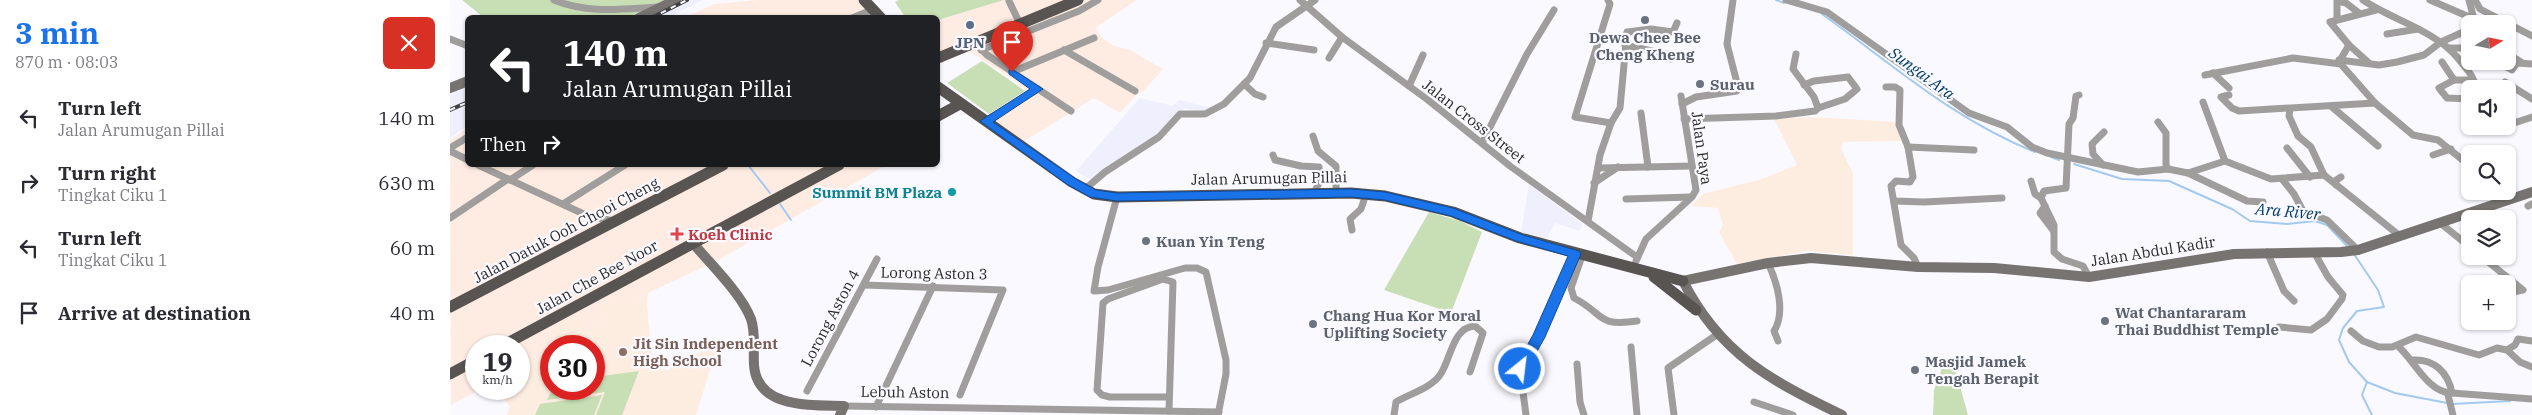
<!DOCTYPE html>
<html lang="en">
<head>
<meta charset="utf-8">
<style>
	:root { --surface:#fff; --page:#f7f7f7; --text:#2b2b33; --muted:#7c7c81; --accent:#1a73e8 }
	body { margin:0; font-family:"IBM Plex Serif",serif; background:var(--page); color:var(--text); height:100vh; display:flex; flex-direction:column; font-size:19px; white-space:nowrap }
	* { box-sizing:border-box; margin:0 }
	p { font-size:16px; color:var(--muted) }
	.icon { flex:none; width:28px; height:28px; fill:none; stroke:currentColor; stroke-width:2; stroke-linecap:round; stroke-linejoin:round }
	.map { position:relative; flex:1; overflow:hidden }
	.drawer { display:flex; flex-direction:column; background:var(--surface); width:450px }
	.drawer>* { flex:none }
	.hud { position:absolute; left:15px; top:15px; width:475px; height:152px; border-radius:8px; box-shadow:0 1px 4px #0004; background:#202124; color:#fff; overflow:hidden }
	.needle { width:32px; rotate:80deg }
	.fabs { position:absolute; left:2011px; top:15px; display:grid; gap:10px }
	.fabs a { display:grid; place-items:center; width:55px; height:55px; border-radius:8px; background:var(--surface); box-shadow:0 1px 4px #0004; font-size:25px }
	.speed { position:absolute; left:15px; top:335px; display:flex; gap:10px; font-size:25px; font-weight:700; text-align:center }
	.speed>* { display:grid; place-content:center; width:65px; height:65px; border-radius:50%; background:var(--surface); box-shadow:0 1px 4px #0004; line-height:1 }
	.speed small { font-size:12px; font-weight:400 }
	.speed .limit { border:8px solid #d22; background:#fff; color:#111 }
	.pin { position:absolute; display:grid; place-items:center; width:42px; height:42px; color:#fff; margin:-51px -21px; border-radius:50% 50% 50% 0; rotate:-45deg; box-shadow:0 0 5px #0007 }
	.pin .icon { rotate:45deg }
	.me { position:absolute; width:55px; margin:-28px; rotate:29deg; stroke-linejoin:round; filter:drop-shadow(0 0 4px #0008) }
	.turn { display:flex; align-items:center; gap:18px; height:105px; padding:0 15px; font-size:22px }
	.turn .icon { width:65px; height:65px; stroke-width:2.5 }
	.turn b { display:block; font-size:35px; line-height:42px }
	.then { display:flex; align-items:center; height:48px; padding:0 15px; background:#0003; gap:10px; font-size:19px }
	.round { display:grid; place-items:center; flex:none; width:52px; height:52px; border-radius:8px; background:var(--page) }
	.overview { display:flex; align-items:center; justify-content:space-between; height:85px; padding:0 15px }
	h1 { font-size:30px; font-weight:800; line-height:38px; color:var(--accent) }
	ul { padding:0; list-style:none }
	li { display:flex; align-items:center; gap:15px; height:65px; padding:0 15px }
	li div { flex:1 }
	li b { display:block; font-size:19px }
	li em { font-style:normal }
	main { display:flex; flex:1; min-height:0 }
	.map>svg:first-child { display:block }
</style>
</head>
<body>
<main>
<section class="drawer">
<div class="overview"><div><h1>3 min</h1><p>870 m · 08:03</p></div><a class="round" style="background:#d93025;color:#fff"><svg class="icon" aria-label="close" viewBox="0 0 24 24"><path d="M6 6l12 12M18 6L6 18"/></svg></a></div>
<ul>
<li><svg class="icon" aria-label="left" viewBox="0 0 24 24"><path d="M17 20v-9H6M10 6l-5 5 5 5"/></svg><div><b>Turn left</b><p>Jalan Arumugan Pillai</p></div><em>140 m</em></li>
<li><svg class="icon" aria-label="right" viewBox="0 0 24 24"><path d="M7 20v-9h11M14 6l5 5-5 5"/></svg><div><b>Turn right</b><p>Tingkat Ciku 1</p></div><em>630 m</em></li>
<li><svg class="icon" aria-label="left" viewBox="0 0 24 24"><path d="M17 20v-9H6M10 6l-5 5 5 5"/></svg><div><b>Turn left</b><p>Tingkat Ciku 1</p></div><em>60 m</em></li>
<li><svg class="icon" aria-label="arrive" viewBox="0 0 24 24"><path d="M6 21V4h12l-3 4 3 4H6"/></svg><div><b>Arrive at destination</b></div><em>40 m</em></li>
</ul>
</section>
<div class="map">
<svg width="2082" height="415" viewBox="0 0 2082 415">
	<rect width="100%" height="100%" fill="#faf9ff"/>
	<!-- commercial -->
	<g fill="#feece2">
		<path d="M307,0H407L423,18H234L264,4Z"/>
		<path d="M554,0H687L645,28L651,37L664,46L680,50L713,69L693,92L687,94L670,113L644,98L573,142L539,116L578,90L518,50L488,63V20Z"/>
		<path d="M17,128L18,165H437L268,260L198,293L169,310L160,297L158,318L135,331L126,316L99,331L108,344L101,346V349L69,367V346H26V389H31L1,405L0,140Z"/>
	</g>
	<!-- built -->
	<g fill="#f0effd">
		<path d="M227,0H253L219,17L190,18Z"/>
		<path d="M15,88L17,89V126L0,138V95Z"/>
		<path d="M690,98L723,106L729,100L758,107L754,113L735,108L701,141L658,166L641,180L626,171Z"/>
		<path d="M1079,184L1132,224L1130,231L1105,223L1095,241L1071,233Z"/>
	</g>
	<!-- education -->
	<g fill="#fdede0">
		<path d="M1363,117L1445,122L1452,141L1393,142L1391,149L1403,173V255L1357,251L1287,264L1269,232L1273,225L1268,208L1242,206L1252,194L1312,179L1347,165L1324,119Z"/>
		<path d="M198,293L197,305L202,360L216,371L269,341L246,415H57L60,407L47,389H69V367L101,349V389H144V346H105L108,344L99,331L126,316L136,330L158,318L148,304L160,297L169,309Z"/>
	</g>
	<!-- green -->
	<g fill="#c8dfb5">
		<path d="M12,0H221L180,18L33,17Z"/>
		<path d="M449,0H554L488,20V18L455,17L445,2Z"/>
		<path d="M532,61L575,91L539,114L497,83Z"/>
		<path d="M979,212L1010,221L1032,232L1001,313L934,290Z"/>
		<path d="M1488,358L1503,361L1518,415H1483L1484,390L1491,371Z"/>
		<path d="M189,371L172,415H146L155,392L97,400L102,389H144V377Z"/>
		<path d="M152,395L144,415H85L90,404Z"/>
	</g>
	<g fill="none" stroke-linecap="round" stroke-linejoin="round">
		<!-- stream -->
		<g stroke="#a4c9ef" stroke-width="2">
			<path d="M1326,0L1334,3"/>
			<path d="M1372,14C1442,64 1504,120 1585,152"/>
			<path d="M1601,157L1609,160"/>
			<path d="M1624,164L1672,179L1719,181L1782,209L1800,221L1837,224L1865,221L1877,225L1898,247"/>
			<path d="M298,165L320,193"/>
			<path d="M330,204L341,220"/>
			<path d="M1904,254L1928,290L1934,307L1907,311L1893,328L1889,340L1899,362L1917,382"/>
			<path d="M2002,404L2060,401"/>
			<path d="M1922,415L1912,395L1917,382L1945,393L1997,403"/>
		</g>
		<!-- street -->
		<g stroke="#a09e9c" stroke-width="7">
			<path d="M104,0C138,14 171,9 207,7"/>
			<path d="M850,0L892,37L978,100L1060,166L1187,257"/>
			<path d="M1158,0L1160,4L1125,117L1161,123"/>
			<path d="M1336,0L1377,12L1519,113L1557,127L1582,147L1597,153L1688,172L1718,169L1738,173L1775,161L1821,179L1874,175"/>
			<path d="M1913,0C1940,18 1973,27 1998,48C2006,55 2013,64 2019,72C2023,77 2024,83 2028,89"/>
			<path d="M1980,0L2024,19L2019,0"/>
			<path d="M2025,0L2030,9L2082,36"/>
			<path d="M559,1L570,24"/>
			<path d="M1926,10L1880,22L1899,45L1889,62L1925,103L1963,135L1988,140L2020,166"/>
			<path d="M402,18L424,9"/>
			<path d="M1887,19V1L1896,3L1909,13"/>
			<path d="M1937,34L1968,29"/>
			<path d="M0,39L18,46"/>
			<path d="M816,43L864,50"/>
			<path d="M1898,44L1919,63"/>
			<path d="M1175,45L1220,55L1221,59"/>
			<path d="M529,47L537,55L621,111"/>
			<path d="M1998,48H2012"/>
			<path d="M531,50L629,11L648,0"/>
			<path d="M614,50L685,91"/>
			<path d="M2058,54L2071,62"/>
			<path d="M879,58L892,37"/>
			<path d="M1889,60L1929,65L1947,62L1974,55L1991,42L2020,29"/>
			<path d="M1992,62L2004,80"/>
			<path d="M2047,62L2062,70L2067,63L2082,64"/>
			<path d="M562,72L644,38"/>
			<path d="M1763,73L1779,88"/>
			<path d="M1755,75L1843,58L1891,64"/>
			<path d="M2055,82L2082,99"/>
			<path d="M794,84L805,94L813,97"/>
			<path d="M1354,85L1364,81L1398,77L1407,89L1395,99L1368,108"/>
			<path d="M959,86L973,55"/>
			<path d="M1436,87H1445L1450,90L1449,125L1458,147L1463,177L1460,182L1446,181L1441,186L1451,245L1464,258L1468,267"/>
			<path d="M1629,95L1626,96L1623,118L1619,124L1616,188L1594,191L1591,198L1604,225V252L1612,259L1633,266L1639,277"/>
			<path d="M1779,95L1771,97L1782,108L1789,111L1925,103"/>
			<path d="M2020,99L1997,98L1989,88L2004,80H2022"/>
			<path d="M1753,102L1775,161"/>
			<path d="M1232,104L1246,97L1287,91L1288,87L1277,44L1283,0"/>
			<path d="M1882,107L1928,146"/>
			<path d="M1840,109L1839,116L1848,136L1861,147L1874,175L1950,236"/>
			<path d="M1191,113L1198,167"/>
			<path d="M1234,119L1326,116L1365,111L1368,108L1364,97L1343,69L1346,54"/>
			<path d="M535,121L588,89"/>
			<path d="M1708,122L1716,133V165L1718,169"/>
			<path d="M2058,125L2082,117"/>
			<path d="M863,136L868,151L886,166V193"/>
			<path d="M1032,143L1077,54L1104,10"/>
			<path d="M1458,147L1524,150"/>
			<path d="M0,148L18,137"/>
			<path d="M1837,148L1860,177"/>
			<path d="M0,151L18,160"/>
			<path d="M823,155L825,160L851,166L869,167L870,181L863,195"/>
			<path d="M1983,155L2001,149"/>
			<path d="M28,165L138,216L164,221"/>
			<path d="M1653,165L1643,154L1642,144L1654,132"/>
			<path d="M1148,168L1242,166"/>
			<path d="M1738,173L1797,201L1813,202"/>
			<path d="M1832,179L1844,194L1853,211L1877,220L1908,250"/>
			<path d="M60,180L83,165"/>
			<path d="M1581,181L1585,194L1591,198"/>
			<path d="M1144,183L1168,167"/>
			<path d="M1886,185L1885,181L1891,177"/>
			<path d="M634,190L655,172L709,137L730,114H755L774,104L800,78L826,27L865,0"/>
			<path d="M2049,191L2058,199"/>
			<path d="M667,197L648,267L644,291L658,290L735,268H747L756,272L776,360V374L768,415"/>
			<path d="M1176,199L1241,197"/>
			<path d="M1444,201L1474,202L1552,198"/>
			<path d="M113,204L175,165"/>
			<path d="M1595,206L1590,213L1603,230"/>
			<path d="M2078,206L2082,204"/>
			<path d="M0,218L58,179"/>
			<path d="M1138,221L1150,155L1161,123L1170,108L1177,32L1201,29L1223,32L1227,23"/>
			<path d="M1989,222L2020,247"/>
			<path d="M902,230L900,219L911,209L916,194"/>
			<path d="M1817,252L1834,291L1844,301"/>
			<path d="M1132,256L1121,288L1124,298C1155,314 1146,327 1187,321"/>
			<path d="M2031,256L2073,290L2058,293"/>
			<path d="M1186,261L1196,239L1242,197L1246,190L1231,96"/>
			<path d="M1318,263C1327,282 1336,312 1324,331L1328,341"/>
			<path d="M414,285L553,290L510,395"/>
			<path d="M1829,327L1861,330L1877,319L1892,299L1893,295L1878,277L1864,252"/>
			<path d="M1901,331L1913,341L1929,347H1942L1966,337L2029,355L2047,348L2057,350L2070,362L2082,367"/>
			<path d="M1948,346C1964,360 1978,393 2002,393C1998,372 1984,359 1963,360"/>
			<path d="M1181,347L1187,415"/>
			<path d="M2057,350L2065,345L2068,339L2082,341"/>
			<path d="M1127,364L1130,402L1134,415"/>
			<path d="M357,391L427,259"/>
			<path d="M2002,393L2082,399"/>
			<path d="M1998,395L2003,415"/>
			<path d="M719,397H660L652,395L647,390L653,303L658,299L713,279L723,282L719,411"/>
			<path d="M1304,402L1343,415"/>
			<path d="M394,406L769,412"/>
			<path d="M426,407L483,286"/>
			<path d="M944,415L946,402C959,394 981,388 990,375C1001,360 1002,327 1025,326L1033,333L1020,372"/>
			<path d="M1076,415L1070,369L1089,337L1125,254"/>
			<path d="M1224,415L1218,368L1265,336"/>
		</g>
		<!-- secondary -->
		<g stroke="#767370" stroke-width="10">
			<path d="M189,18L226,0"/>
			<path d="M0,88L18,81"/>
			<path d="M243,243C261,265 291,293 301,319C306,334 303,350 304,365C307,409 361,405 394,406L390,415"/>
			<path d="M1392,415C1321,381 1270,354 1233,281L1318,263L1361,258L1468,267L1544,268L1639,277L1784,254L1891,252L1908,250L2082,192"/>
		</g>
		<!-- primary -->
		<g stroke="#585451" stroke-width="11">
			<path d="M414,0L431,18"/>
			<path d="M488,58L628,0"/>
			<path d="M488,87L622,182L644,194L667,197L901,193L935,196L1003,212L1070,238L1233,281"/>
			<path d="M488,116L510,104"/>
			<path d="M1204,277L1246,310"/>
			<path d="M0,307L273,165"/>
			<path d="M52,346L389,165"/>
			<path d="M0,374L26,360"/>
		</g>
		<!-- rail casing -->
		<g stroke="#424245" stroke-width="4">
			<g id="rail">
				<path d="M201,18L237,0"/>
				<path d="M0,110L18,102"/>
			</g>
		</g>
		<!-- rail -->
		<use href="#rail" stroke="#faf9ff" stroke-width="2" stroke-dasharray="5.5" stroke-linecap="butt"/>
	</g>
	<!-- route -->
	<path fill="#1a73e8" stroke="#114b97" d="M562,69L593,89L543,122L626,179L646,190L667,193L901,189L935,192L1003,208L1073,235L1129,251L1131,254L1095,337L1075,373L1070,374L1064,369L1083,335L1118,256L1066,241L1001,216L935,200L901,197L667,201L640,197L618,185L530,121L580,89L559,74V70Z"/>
	<!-- markers -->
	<g fill="#6b7280" stroke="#faf9ff" stroke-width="2">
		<circle cx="1195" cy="20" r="5"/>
		<circle cx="1250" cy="84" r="5"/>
		<circle cx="696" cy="241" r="5"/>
		<circle cx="1655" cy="321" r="5"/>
		<circle cx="863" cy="324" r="5"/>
		<circle cx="1465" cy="370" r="5"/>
	</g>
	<circle fill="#5c6f8a" stroke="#faf9ff" stroke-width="2" cx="520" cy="25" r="5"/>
	<circle fill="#0f9aa8" stroke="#faf9ff" stroke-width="2" cx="502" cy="192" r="5"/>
	<path fill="#e0444e" stroke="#faf9ff" stroke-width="2" d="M224.5 226.5h5v5h5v5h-5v5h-5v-5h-5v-5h5z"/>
	<circle fill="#8d6e63" stroke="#faf9ff" stroke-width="2" cx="173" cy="352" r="5"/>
	<g text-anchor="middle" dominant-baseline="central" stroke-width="4.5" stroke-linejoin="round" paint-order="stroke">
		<!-- worship labels -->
		<g font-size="15" font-weight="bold" fill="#5b616d" stroke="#faf9ff" text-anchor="start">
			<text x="1195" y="37" text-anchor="middle">Dewa Chee Bee<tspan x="1195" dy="17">Cheng Kheng</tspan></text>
			<text x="1260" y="84">Surau</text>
			<text x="706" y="241">Kuan Yin Teng</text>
			<text x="1665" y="312">Wat Chantararam<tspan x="1665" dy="17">Thai Buddhist Temple</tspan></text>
			<text x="873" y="315">Chang Hua Kor Moral<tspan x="873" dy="17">Uplifting Society</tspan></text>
			<text x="1475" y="361">Masjid Jamek<tspan x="1475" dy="17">Tengah Berapit</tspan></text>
		</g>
		<!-- service labels -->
		<g font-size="15" font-weight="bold" fill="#4e5e75" stroke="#faf9ff">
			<text x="520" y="42">JPN</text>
		</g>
		<!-- street labels -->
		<g font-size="15" fill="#2a2a2c" stroke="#faf9ff">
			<text transform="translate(1024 121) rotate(38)">Jalan Cross Street</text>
			<text transform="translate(1252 148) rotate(82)">Jalan Paya</text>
			<text transform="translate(819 178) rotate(-1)">Jalan Arumugan Pillai</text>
			<text transform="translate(116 230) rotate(-28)">Jalan Datuk Ooh Chooi Cheng</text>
			<text transform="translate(1703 251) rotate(-9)">Jalan Abdul Kadir</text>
			<text transform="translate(484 273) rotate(1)">Lorong Aston 3</text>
			<text transform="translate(147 277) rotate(-29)">Jalan Che Bee Noor</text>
			<text transform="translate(380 318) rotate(-62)">Lorong Aston 4</text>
			<text transform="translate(455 392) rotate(1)">Lebuh Aston</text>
		</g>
		<!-- culture labels -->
		<g font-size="15" font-weight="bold" fill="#0d838f" stroke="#faf9ff" text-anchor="end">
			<text x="492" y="192">Summit BM Plaza</text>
		</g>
		<!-- health labels -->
		<g font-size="15" font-weight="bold" fill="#be3a42" stroke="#faf9ff" text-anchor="start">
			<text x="238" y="234">Koeh Clinic</text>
		</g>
		<!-- education labels -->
		<g font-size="15" font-weight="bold" fill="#785e54" stroke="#faf9ff" text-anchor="start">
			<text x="183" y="343">Jit Sin Independent<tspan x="183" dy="17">High School</tspan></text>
		</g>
		<!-- water labels -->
		<g font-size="16" font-style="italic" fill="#003b69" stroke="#faf9ff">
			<text transform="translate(1472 73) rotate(36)">Sungai Ara</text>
			<text transform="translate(1838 211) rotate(5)">Ara River</text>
		</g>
	</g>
</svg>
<div class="fabs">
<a><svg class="needle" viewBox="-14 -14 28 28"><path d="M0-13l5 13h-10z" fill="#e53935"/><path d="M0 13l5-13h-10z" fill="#7c7c81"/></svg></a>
<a><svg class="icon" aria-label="sound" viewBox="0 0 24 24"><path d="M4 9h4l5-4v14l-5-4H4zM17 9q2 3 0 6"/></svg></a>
<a><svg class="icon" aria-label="search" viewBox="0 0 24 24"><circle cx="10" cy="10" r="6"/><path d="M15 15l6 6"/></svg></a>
<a><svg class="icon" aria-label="layers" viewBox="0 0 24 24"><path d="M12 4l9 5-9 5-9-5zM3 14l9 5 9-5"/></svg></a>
<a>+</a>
</div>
<div class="speed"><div>19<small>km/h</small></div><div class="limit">30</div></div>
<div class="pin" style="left:562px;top:72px;background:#d93025"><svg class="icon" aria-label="arrive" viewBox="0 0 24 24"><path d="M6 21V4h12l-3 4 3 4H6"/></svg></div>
<svg class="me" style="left:1070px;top:369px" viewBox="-20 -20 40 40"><circle r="17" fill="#1a73e8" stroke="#fff" stroke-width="3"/><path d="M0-11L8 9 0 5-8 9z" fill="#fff"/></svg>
<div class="hud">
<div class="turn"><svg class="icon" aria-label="left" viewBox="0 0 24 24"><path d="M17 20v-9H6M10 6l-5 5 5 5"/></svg><div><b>140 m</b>Jalan Arumugan Pillai</div></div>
<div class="then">Then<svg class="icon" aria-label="right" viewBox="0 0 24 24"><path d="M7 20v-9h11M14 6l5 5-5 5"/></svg></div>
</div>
</div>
</main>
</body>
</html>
